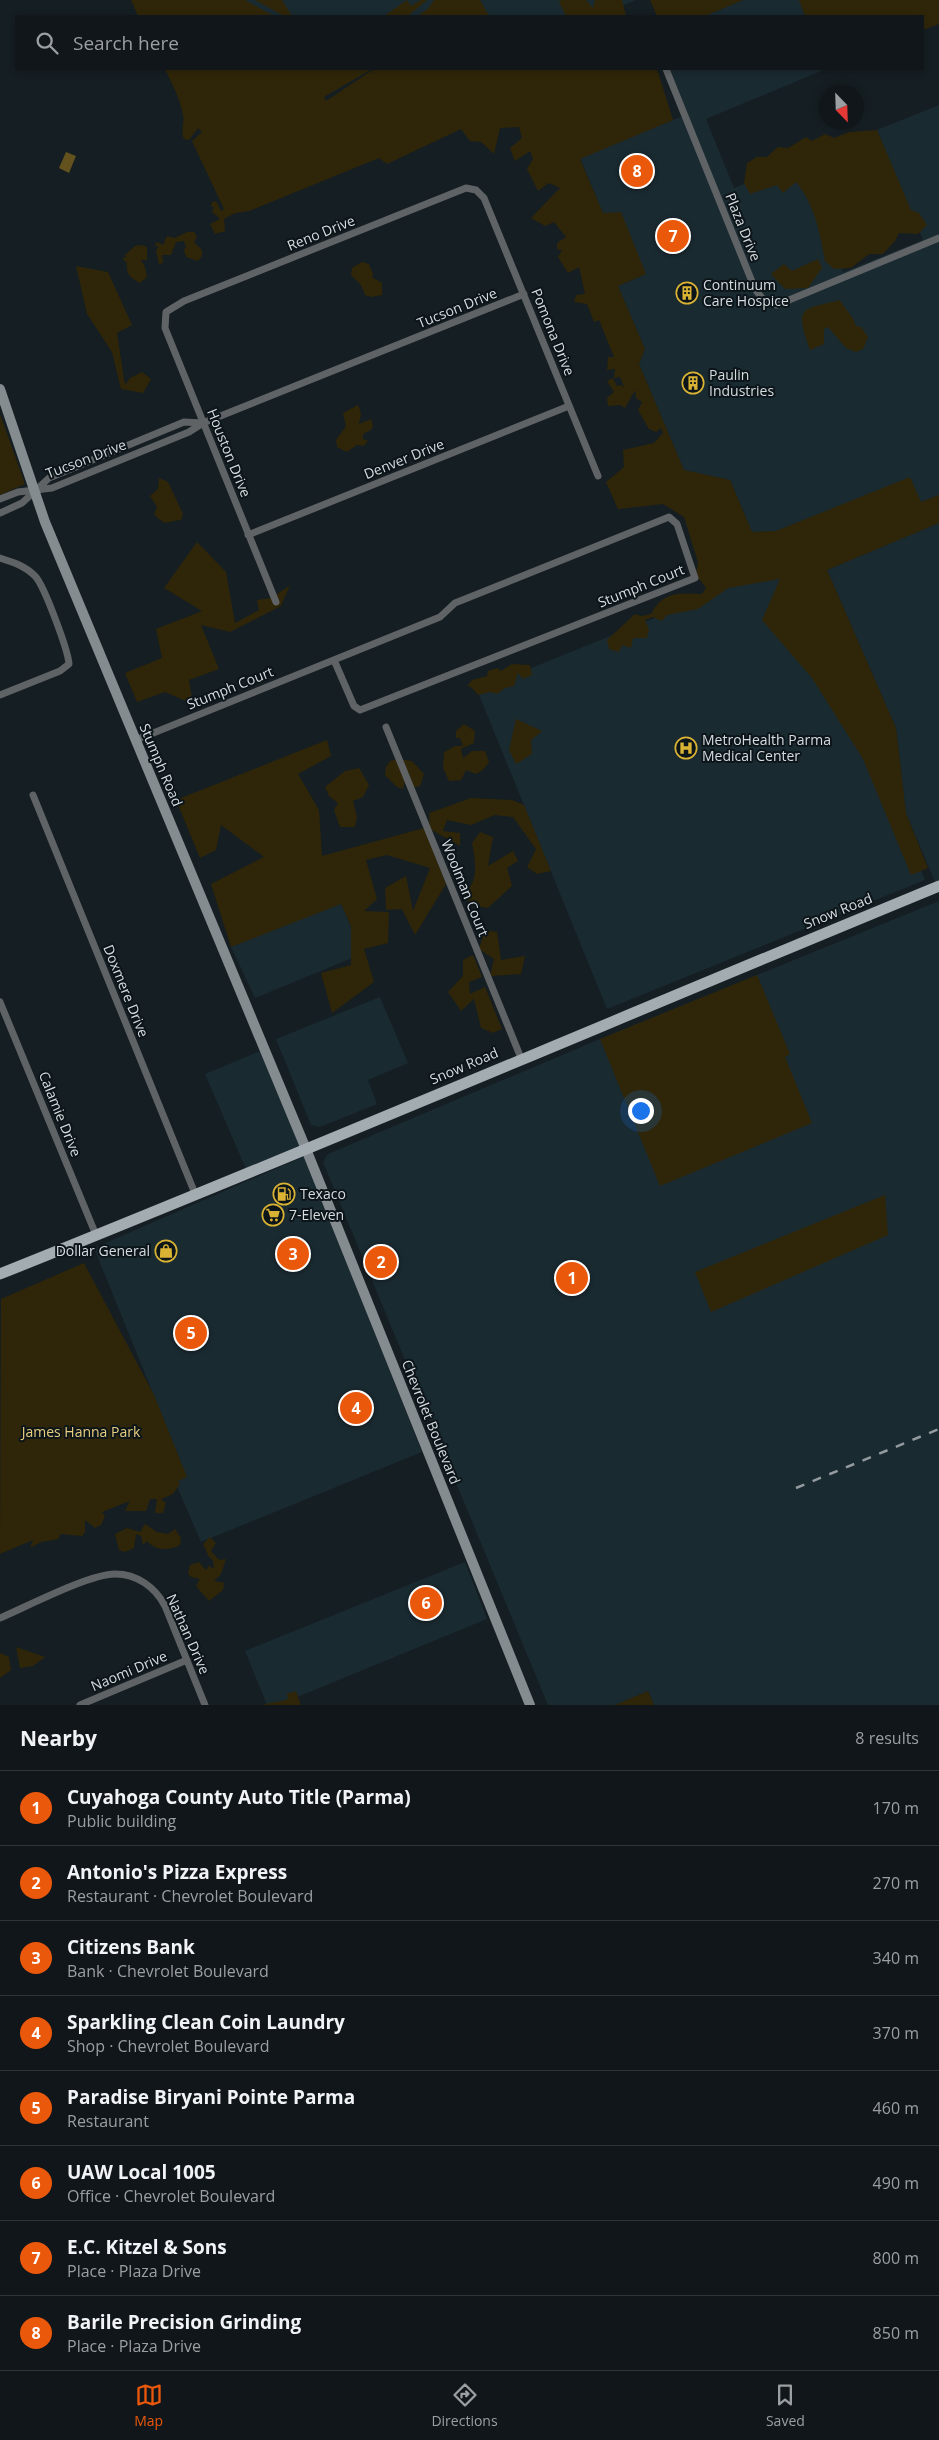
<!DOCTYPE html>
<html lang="en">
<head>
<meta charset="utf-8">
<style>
	:root { --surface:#10161a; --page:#1e2327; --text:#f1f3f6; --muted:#9c9fa2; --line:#303539; --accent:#ea580c }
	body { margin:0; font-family:"Open Sans",sans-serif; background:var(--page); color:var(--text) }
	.compass { position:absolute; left:819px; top:85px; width:45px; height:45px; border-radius:50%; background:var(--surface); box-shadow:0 2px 8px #0003; rotate:157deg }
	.you { position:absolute; left:640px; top:1110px; width:18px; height:18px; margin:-12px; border:4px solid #fff; border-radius:50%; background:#1a73e8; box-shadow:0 0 0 8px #1a73e833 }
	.badge { display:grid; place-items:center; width:32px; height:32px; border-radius:50%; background:var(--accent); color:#fff; font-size:16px; font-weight:700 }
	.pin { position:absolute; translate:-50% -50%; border:2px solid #fff; box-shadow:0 1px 5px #0006 }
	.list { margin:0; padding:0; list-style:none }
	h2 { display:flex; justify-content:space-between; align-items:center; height:65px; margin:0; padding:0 20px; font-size:21px }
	h2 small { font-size:16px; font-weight:400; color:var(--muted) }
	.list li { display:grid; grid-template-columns:32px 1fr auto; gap:15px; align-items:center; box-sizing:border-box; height:75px; padding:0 20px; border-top:1px solid var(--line) }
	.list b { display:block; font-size:19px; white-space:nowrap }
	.list p { margin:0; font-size:16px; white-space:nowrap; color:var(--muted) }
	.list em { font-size:16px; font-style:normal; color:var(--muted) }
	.icon { flex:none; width:28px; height:28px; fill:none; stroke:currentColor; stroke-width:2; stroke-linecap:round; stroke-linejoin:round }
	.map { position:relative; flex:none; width:939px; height:1705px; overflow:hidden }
	.search { position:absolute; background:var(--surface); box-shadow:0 2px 8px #0003; left:15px; right:15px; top:15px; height:55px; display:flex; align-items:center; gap:12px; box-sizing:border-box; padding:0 18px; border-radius:0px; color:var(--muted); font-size:19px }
	.sheet { height:665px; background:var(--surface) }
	nav { display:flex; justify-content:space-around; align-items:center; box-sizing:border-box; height:70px; border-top:1px solid var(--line); background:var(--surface); font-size:14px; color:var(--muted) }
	nav a { display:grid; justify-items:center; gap:2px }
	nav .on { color:var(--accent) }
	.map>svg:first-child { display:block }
	.built { fill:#1a2a31 }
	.green { fill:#2f2609 }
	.water { fill:#63521e }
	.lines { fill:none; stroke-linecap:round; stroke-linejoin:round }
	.street { stroke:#5f6366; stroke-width:7 }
	.secondary { stroke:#858c90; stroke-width:10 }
	.primary { stroke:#a3acb1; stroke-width:11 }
	.rail { stroke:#939b9e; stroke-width:2.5; stroke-dasharray:9 9; stroke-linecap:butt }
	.labels { text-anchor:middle; stroke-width:4; stroke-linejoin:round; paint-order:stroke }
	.street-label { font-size:14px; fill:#d6dcdf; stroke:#0c1519 }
	.poi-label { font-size:14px; fill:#d6dcdf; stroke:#0c1519; text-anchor:start }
	.park-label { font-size:14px; fill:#e9ce7f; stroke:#0c1519 }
</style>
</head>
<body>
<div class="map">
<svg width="939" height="1705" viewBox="0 0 939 1705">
	<rect width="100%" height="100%" fill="#151e22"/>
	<path class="built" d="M143,0H636L598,16H149Z
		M743,0H799L805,16H705Z
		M669,69H826L706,119L734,188L796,163L843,272L923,240L877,130L939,105V495L921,502L909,478L776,531L752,532L730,480L684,470L639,364L645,349L618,286L646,274L603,213L580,158L688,114Z
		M939,523V881L935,882L906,813L896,728L827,570Z
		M795,561L925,880L607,1009L477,690Z
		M939,901V1705H654L648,1691L615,1705H548L323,1162L328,1154L600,1039Z
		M341,903L362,954L255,998L231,947Z
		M380,997L408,1063L368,1080L377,1104L320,1127L311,1125L276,1039Z
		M260,1051L300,1145L246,1169L205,1074Z
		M305,1156L422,1452L201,1542L175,1482L187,1477L94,1248Z
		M465,1562L487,1619L278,1705H267L245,1651Z"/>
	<path class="green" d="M131,0H245L274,16H138Z
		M255,0H282L292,16H284Z
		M407,0L411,6L421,0H427L408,16H384Z
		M434,0H480L489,16H417L428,9Z
		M561,0H586L593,8L595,0H622L626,16H566L559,2Z
		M650,0H743L705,16H657Z
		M799,0H939V24L923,30V16H805Z
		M165,69H372L324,97L326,101L374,69H657L673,120L580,159L603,213L621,212L646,274L618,286L645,349L639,364L684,470L730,480L752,532L776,531L910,477L921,502L939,495V523L827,570L896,728L906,813L928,868L911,875L863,759L812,678L762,620L780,579L728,588L698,609L667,615L662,621L653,617L645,620L649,629L647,638H633L631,648L622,645L619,652L609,649L607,640L635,614L642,616L651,614C663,591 679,593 702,594L706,588L696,575L698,562L684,517L663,504L618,509L606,482L624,467L623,450L654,443L663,433L661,428L656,432L649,429L638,410L642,402L636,398L635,390L625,408L620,405L608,406L607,398L614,392L607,381L613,378L617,386L622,385L625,390L620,377L614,378L615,369L607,370L608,357H614L599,320L594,322L587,304L574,302L576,295L585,294L579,267L568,273L558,257L562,250L557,249V243L566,237L554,222L545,226L531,218L560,188L549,183L538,191L527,169L533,159L530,151L515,161L510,148L522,138L519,127L500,128L494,154L481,142L470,141L461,129L387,164L379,158L249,211L235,213L224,219L225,231L215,234L210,224L220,219L212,212L214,207H211L212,202L216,201L221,211L224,209L192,141L202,132L198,128L189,140L184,139C180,131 185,123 183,115C180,98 172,84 165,69Z
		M877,130L911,210L919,213L927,225L918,234L899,233L895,241L883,254H869L851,268L834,269L825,261C820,233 815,205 796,182L783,193L777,185L750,194L744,183L747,163L757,157H767L778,147L788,148L806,137L812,141L825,134L834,138L849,132Z
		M187,232H194L197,237L194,242L202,250V256L198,261L186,257L184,250L186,247L184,241L176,242L171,255H162L163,263L159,264L156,251L159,246H155L157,242L163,245L167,236L175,238Z
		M142,245L147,247V260H141L145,267L147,277L140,283C130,278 126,274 127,263L122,258L127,257L125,255L135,246Z
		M818,259L822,268L808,288L785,289L771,274L784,264L792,271Z
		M362,262L369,264L373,274L372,277L382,283V295L371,297L365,295L361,285L351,275L352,268Z
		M76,266L108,272L132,325L117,333L125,385L130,378L142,372L151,379L143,393L121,389L112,352L87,314Z
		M840,300C845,310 853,315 856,326L861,327L868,337L863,349L856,352L846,348L828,327L824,329V344L810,350C795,307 799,310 840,300Z
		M358,405L361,413L359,424L371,419L373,426L371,430L363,434V439L368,441L364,446L357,445L347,452L337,447L336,440L346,426L343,413Z
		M0,414L25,484L0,495Z
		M159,478L168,482L183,514L181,520C166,521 167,528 154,514L157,507L150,496L158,489Z
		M197,542L226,572L235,623L259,610L257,600L272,598L290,585L281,606L230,632L201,625L219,669L189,680L193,704L165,692L137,702L125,673L162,658L156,629L202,611L164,588Z
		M512,664L530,665L532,675L523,679L518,673L514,686L505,688L497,694L490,692L478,695L471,687L467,686L472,680L487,676L488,671L497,668L501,671Z
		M516,719L542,731L531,740L532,754L516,764L509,750Z
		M464,724L475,731L474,743L461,749L463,758L472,751H485L489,762L483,770L476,774L466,770L461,780L449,781L443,768L444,752L455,746H463L460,738H456V731Z
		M327,740L331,756L298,774L319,810L322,856L424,828L446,884L415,935L402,909L386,910L385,888L406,876L413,911L430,868L387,855L366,860L377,899L364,911L389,912L388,943L364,949L374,982L332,1013L321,973L351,965V926L341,904L231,947L211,884L264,857L221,825L216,850L200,858L176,800Z
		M398,759L412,761L424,774L420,786L410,788L405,780L403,789L397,787L385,775L386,767L390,761Z
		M359,768L369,785L363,797L353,801L357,817L355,827H340L334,810L338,803L329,796L325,787L345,771Z
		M471,798L512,800L524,805L551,871L537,874L527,867L536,849L513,817L495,815L471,825L447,820L443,831L460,833V846L430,829L429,813Z
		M480,832L493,837L488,866L513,851L518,861L507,868L512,886L488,908L470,905L464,893C480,881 475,860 472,843Z
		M485,930L497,932L501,960L525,956L521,974L490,976L494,959L479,949Z
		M473,955L482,977L469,982L470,994L485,987L502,1029L493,1033L481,1028L474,999L461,1011L448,992L463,976V960Z
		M757,975L790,1054L785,1057L812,1123L660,1186L600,1039Z
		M885,1195L888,1235L711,1312L695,1272Z
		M84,1263L154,1395L187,1477L178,1481L180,1484L173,1494L161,1499L166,1503L163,1513H155L157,1499H150L146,1511H125L130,1501L102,1512L105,1516L101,1525L95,1528L85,1520V1532L82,1536L60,1534L59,1539L41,1542L30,1548L33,1540L0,1554L1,1299Z
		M145,1524L157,1532L168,1534L175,1529L181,1538L180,1545C168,1551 156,1551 147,1541L143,1545L141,1536L136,1534L134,1548L125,1552L119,1550L115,1534L127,1528L140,1532Z
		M210,1537L216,1543L211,1551L219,1560L226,1559L221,1574L214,1581L224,1583L223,1590L209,1601L196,1586L200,1579L191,1577L188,1573L190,1565L199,1562L206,1570L209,1566L214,1569L213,1560L209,1557L203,1544Z
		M16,1647L45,1657L33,1666L20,1668Z
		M0,1653L9,1657L11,1670L0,1678Z
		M296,1691L301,1705H263C272,1701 279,1703 288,1699L287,1694Z
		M648,1691L654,1705H615Z"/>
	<path class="water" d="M66,152L76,156L69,173L59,168Z"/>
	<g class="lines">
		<path class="street" d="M666,69L755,289L765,302L777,305L939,238
			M0,499L18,492L52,488L189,432L203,423L524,294
			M0,513L22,503L49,478L184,422L203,423
			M248,535L569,406
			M0,558C13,562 25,566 35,576C44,585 68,650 69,664L60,671L0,695
			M276,602L165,328L166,312L184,301L466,188L476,190L484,198L598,476
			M386,727L521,1058
			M136,740L440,617L455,603L669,517L677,524L695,578L360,710L354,706L334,660
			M33,795L196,1196
			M0,1002L96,1235
			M0,1618C26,1607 89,1574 115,1574C137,1574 155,1587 165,1606L205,1705
			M80,1705L187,1660"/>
		<path class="secondary" d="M0,389L45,522L306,1149L530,1705"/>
		<path class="primary" d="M0,1274C315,1148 626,1015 939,886"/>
		<path class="rail" d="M796,1488L939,1429"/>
	</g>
	<defs>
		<g id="building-ring" transform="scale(1.125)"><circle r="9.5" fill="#0c1519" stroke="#dab334" stroke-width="1.5"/><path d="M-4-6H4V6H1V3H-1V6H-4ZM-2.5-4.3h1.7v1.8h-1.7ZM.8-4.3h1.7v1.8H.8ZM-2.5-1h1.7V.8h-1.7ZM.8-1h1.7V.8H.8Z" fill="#dab334"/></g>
		<g id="hospital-ring" transform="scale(1.125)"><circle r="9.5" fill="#0c1519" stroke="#dab334" stroke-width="1.5"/><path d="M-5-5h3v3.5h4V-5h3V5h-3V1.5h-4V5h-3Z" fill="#dab334"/></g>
		<g id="fuel-ring" transform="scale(1.125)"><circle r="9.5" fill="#0c1519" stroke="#dab334" stroke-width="1.5"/><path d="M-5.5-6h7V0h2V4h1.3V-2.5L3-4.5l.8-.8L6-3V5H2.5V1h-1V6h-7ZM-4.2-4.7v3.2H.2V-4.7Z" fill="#dab334"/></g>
		<g id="supermarket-ring" transform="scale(1.125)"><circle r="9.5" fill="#0c1519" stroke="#dab334" stroke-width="1.5"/><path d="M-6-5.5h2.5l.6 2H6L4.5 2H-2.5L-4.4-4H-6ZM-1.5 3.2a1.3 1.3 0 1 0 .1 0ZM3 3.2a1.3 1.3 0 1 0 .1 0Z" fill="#dab334"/></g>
		<g id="shop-ring" transform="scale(1.125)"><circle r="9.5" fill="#0c1519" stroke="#dab334" stroke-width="1.5"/><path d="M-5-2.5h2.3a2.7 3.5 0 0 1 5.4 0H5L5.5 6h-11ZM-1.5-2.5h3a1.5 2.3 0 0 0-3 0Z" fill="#dab334"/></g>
	</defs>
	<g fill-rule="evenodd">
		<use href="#building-ring" x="687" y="293"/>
		<use href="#building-ring" x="693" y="383"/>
		<use href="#hospital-ring" x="686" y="748"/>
		<use href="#fuel-ring" x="284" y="1194"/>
		<use href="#supermarket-ring" x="273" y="1215"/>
		<use href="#shop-ring" x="166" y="1251"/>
	</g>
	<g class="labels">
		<g class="street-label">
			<text transform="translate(743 227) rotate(68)" y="5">Plaza Drive</text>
			<text transform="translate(321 233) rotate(-22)" y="5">Reno Drive</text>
			<text transform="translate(457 308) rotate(-22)" y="5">Tucson Drive</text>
			<text transform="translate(553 332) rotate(68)" y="5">Pomona Drive</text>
			<text transform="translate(229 453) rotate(68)" y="5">Houston Drive</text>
			<text transform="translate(86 459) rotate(-21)" y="5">Tucson Drive</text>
			<text transform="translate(404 459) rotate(-22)" y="5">Denver Drive</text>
			<text transform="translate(641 586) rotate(-22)" y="5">Stumph Court</text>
			<text transform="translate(230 688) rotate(-22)" y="5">Stumph Court</text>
			<text transform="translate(161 765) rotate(67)" y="5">Stumph Road</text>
			<text transform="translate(465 888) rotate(68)" y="5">Woolman Court</text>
			<text transform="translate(838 911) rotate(-22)" y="5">Snow Road</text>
			<text transform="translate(126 991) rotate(68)" y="5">Doxmere Drive</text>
			<text transform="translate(464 1066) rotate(-23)" y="5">Snow Road</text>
			<text transform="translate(60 1114) rotate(68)" y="5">Calamie Drive</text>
			<text transform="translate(431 1422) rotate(68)" y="5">Chevrolet Boulevard</text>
			<text transform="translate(188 1634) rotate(66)" y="5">Nathan Drive</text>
			<text transform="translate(129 1671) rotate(-23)" y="5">Naomi Drive</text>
		</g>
		<g class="poi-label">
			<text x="703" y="290">Continuum<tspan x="703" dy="16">Care Hospice</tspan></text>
			<text x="709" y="380">Paulin<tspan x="709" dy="16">Industries</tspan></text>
			<text x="702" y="745">MetroHealth Parma<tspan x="702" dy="16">Medical Center</tspan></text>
			<text x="300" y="1199">Texaco</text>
			<text x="289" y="1220">7-Eleven</text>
			<text x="150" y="1256" text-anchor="end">Dollar General</text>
		</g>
		<g class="park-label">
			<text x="81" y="1437">James Hanna Park</text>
		</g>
	</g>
</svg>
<svg class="compass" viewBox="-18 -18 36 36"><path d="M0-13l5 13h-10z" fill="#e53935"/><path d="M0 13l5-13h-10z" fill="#9c9fa2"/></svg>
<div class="you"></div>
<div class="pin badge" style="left:572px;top:1278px">1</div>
<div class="pin badge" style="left:381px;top:1262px">2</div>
<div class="pin badge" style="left:293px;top:1254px">3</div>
<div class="pin badge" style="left:356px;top:1408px">4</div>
<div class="pin badge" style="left:191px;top:1333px">5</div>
<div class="pin badge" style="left:426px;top:1603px">6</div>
<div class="pin badge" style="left:673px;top:236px">7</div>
<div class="pin badge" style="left:637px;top:171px">8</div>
<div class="search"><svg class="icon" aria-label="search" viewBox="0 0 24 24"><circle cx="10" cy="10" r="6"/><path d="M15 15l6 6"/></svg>Search here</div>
</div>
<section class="sheet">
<h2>Nearby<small>8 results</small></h2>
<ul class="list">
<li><span class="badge">1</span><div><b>Cuyahoga County Auto Title (Parma)</b><p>Public building</p></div><em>170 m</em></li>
<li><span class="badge">2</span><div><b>Antonio's Pizza Express</b><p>Restaurant · Chevrolet Boulevard</p></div><em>270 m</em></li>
<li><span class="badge">3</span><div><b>Citizens Bank</b><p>Bank · Chevrolet Boulevard</p></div><em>340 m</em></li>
<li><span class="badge">4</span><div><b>Sparkling Clean Coin Laundry</b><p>Shop · Chevrolet Boulevard</p></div><em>370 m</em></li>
<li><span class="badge">5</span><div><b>Paradise Biryani Pointe Parma</b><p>Restaurant</p></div><em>460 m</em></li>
<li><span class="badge">6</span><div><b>UAW Local 1005</b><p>Office · Chevrolet Boulevard</p></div><em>490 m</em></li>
<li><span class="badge">7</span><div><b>E.C. Kitzel &amp; Sons</b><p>Place · Plaza Drive</p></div><em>800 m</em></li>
<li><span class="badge">8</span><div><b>Barile Precision Grinding</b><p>Place · Plaza Drive</p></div><em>850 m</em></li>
</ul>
</section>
<nav>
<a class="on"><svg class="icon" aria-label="map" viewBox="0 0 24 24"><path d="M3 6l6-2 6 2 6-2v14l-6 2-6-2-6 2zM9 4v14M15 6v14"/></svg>Map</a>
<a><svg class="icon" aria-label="directions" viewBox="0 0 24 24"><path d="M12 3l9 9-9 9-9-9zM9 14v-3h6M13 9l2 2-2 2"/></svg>Directions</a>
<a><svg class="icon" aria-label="saved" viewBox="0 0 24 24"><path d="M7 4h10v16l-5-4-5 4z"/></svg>Saved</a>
</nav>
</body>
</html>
